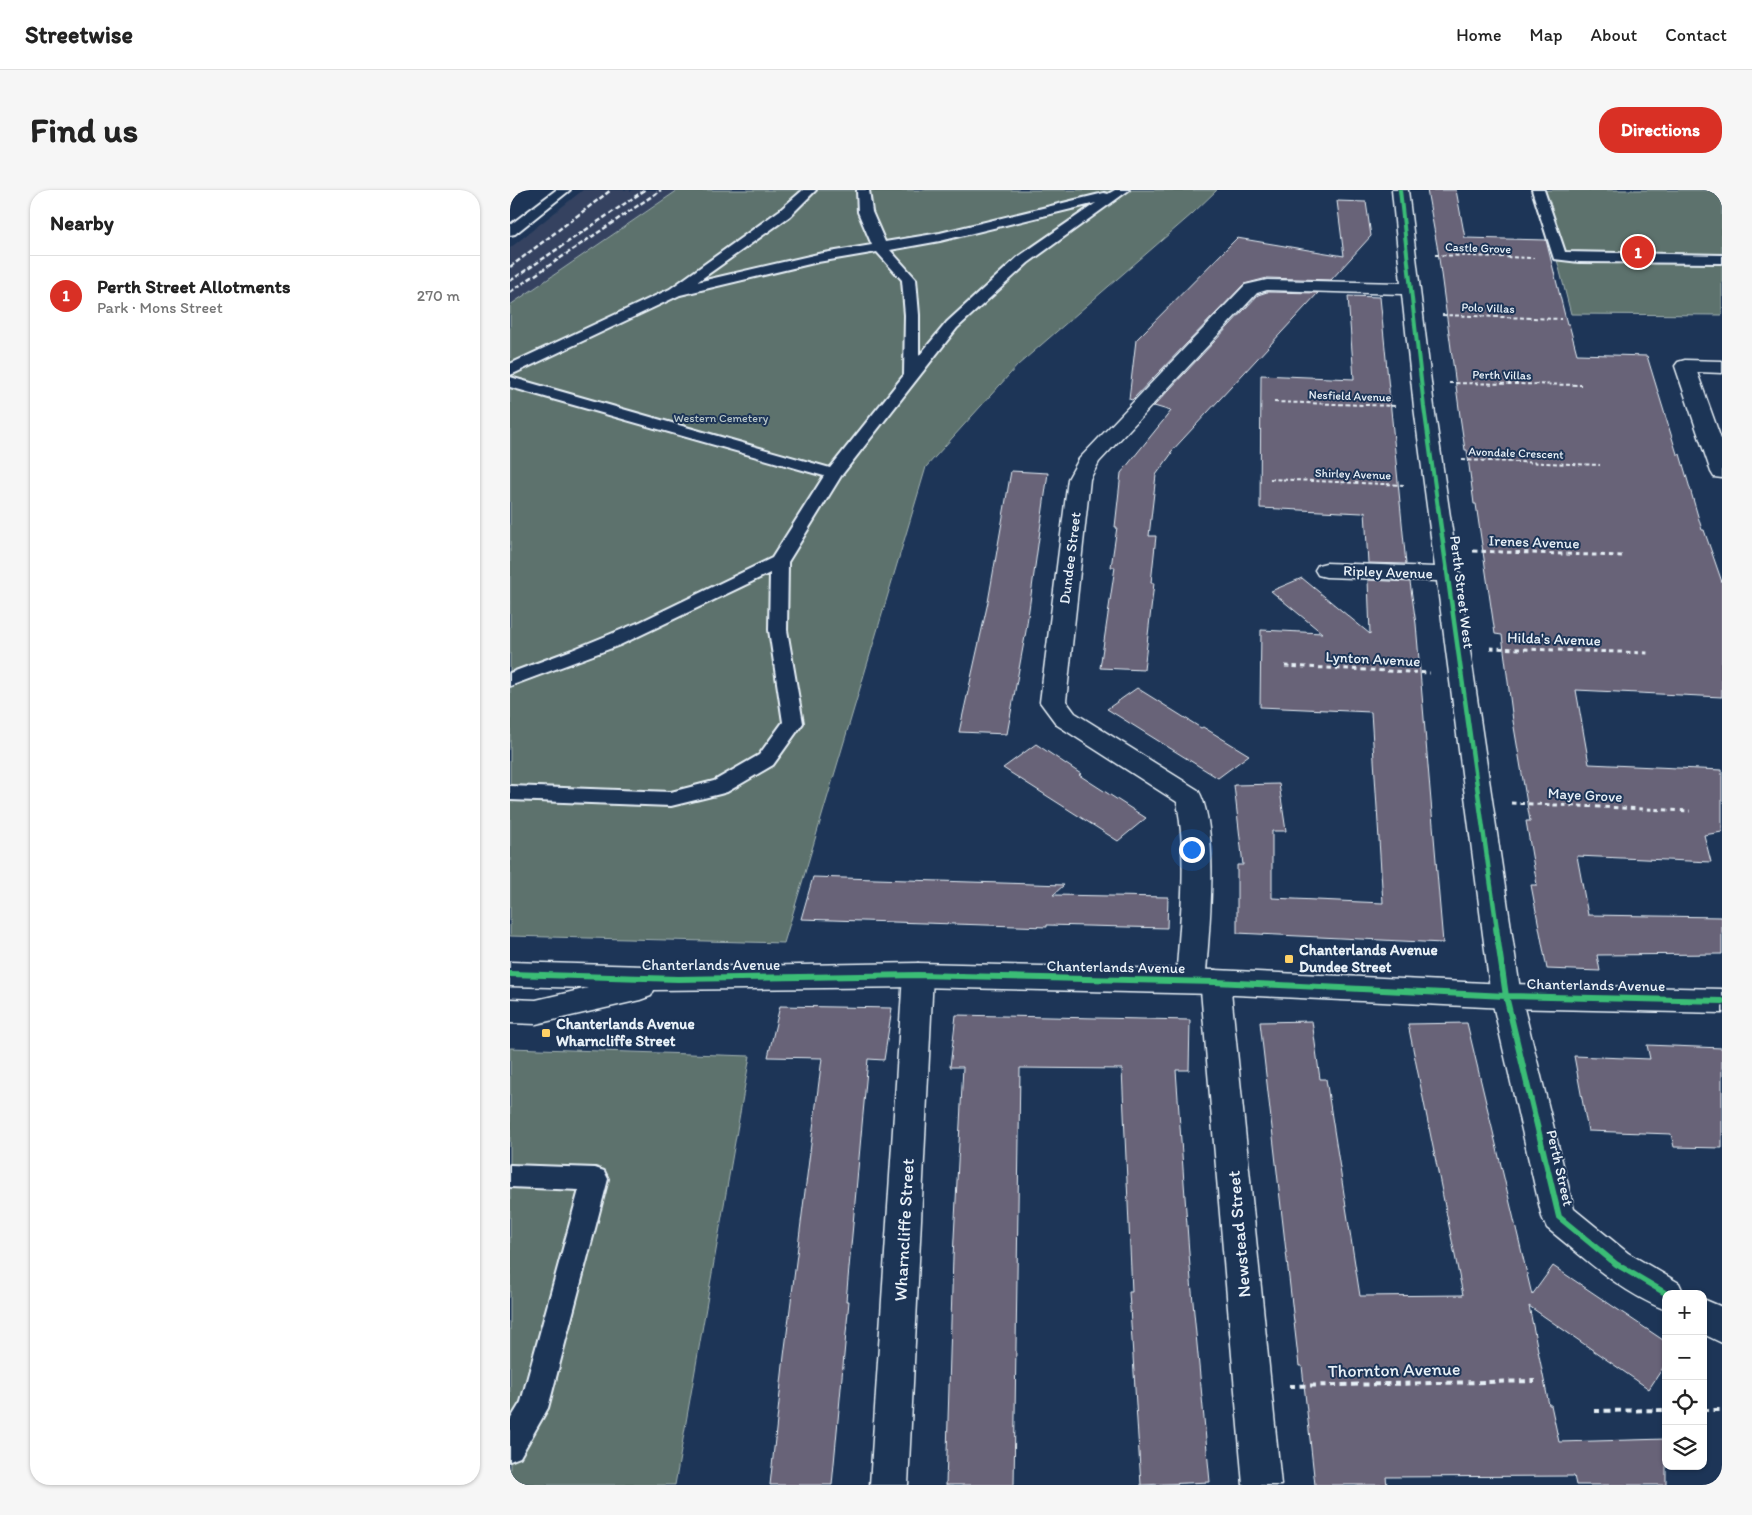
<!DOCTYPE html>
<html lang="en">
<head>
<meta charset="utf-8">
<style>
	:root { --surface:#fff; --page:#f6f6f6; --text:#222; --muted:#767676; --line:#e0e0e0; --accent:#d93025 }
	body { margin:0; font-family:Itim,sans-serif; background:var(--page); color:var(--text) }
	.controls { position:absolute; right:15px; bottom:15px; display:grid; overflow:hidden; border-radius:10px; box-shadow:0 1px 4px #0004 }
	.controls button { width:45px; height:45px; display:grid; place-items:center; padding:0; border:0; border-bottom:1px solid var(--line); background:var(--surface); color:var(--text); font:25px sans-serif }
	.you { position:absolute; left:681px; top:659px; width:18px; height:18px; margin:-12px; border:4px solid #fff; border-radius:50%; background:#1a73e8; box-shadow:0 0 0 8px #1a73e833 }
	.badge { display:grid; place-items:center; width:32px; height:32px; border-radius:50%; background:var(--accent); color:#fff; font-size:16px; font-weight:700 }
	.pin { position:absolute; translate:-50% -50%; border:2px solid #fff; box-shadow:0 1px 5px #0006 }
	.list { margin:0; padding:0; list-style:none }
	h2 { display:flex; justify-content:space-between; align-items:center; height:65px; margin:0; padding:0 20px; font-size:21px }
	h2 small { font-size:16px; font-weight:400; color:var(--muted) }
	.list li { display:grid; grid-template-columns:32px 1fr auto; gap:15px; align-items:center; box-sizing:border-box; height:80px; padding:0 20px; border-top:1px solid var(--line) }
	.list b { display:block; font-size:19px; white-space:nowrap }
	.list p { margin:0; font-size:16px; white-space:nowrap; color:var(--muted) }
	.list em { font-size:16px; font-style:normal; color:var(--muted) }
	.icon { flex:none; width:28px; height:28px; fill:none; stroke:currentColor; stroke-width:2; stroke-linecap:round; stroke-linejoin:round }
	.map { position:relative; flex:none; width:1212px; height:1295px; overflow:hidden; border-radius:20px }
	header { display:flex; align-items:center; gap:30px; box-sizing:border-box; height:70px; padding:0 25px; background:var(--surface); border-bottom:1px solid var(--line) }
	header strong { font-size:24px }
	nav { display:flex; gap:28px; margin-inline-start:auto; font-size:18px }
	.intro { display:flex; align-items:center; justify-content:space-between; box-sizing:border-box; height:120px; padding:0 30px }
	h1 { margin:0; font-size:35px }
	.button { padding:12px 22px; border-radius:20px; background:var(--accent); color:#fff; font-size:18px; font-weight:700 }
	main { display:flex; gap:30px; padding:0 30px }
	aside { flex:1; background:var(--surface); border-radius:20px; box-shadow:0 1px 4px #0004 }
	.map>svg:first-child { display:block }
	.built { fill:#344361 }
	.green { fill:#5d726d; stroke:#a2b2b2 }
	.building { fill:#686378; stroke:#e8f1f8 }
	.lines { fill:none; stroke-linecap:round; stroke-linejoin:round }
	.service-casing { stroke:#e8f1f8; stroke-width:4 }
	.minor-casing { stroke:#e8f1f8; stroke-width:3 }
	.tertiary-casing { stroke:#e8f1f8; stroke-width:3 }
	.path-far2 { stroke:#e8f1f8; stroke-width:2; stroke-dasharray:4 2.5; stroke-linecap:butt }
	.path-far1 { stroke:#e8f1f8; stroke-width:3; stroke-dasharray:4.5 4; stroke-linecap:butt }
	.path { stroke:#e8f1f8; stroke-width:4; stroke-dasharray:6 4.5; stroke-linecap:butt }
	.service { fill:#1d3557; fill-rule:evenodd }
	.minor { fill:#1d3557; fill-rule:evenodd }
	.tertiary { fill:#1d3557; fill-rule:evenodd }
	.rail { stroke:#e8f1f8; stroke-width:2.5; stroke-dasharray:5 2.5; stroke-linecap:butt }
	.cycleway-far2-casing { stroke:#1d3557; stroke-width:5.5 }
	.cycleway-far1-casing { stroke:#1d3557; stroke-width:8 }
	.cycleway-casing { stroke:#1d3557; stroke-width:9 }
	.cycleway-far2 { stroke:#3abd76; stroke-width:4 }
	.cycleway-far1 { stroke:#3abd76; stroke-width:4.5 }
	.cycleway { stroke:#3abd76; stroke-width:6 }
	.poi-dot { fill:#ffd166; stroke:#1d3557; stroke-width:2 }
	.labels { text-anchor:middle; stroke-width:4; stroke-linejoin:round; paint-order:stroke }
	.far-street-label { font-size:12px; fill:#e8f1f8; stroke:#1d3557 }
	.far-park-label { font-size:12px; fill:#b7c5c7; stroke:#1d3557 }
	.street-label { font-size:15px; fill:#e8f1f8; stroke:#1d3557 }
	.poi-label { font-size:15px; font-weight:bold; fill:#e8f1f8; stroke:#1d3557; text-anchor:start }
	.near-street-label { font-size:18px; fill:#e8f1f8; stroke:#1d3557 }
</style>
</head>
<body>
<header>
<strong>Streetwise</strong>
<nav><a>Home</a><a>Map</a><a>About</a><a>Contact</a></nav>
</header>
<div class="intro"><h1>Find us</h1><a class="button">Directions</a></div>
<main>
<aside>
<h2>Nearby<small></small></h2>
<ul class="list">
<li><span class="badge">1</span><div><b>Perth Street Allotments</b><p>Park · Mons Street</p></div><em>270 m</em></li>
</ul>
</aside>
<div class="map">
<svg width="1212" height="1295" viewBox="0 0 1212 1295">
	<rect width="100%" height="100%" fill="#1d3557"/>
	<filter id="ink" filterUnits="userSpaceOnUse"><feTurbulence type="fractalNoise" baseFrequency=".02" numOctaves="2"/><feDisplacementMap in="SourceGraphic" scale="10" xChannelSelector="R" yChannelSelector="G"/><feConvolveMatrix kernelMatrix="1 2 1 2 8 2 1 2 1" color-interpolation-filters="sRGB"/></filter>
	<g filter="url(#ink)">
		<path class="built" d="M73,0H120V2L123,0H168L0,115V58Z"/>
		<path class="green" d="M168,0H707L682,24L508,175L416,277L274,753L0,746V115Z
			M1029,0H1212V125L1061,124Z
			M0,858L240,866L165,1295H0Z"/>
		<path class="building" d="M917,0H946L955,48L1036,50L1057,134H1059L1067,164L1137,166L1167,264H1170L1192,340H1194L1212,392V507L1066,500L1079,574L1212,580V642L1194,645L1201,672L1067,666L1078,725L1212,727V764L1087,765L1090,781L1037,779L1021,695H1027L1016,631H1020L1003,531L992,445L985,444L966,314H964L957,260H955L950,226L928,61Z
			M827,11L856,12L861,46L821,90L757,88L734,94L622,210L619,209L626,150L727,48L834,66Z
			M757,102L808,103L660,263H662L646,285L639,346H646L641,393H644L634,480L590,478L605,377H601L607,337H605L611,283L661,221L644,216L748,105Z
			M838,106L870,107L896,374L858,373L855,321L852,323L750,318L751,185L844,189Z
			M501,281L538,283L516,441L497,544L449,542L478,412Z
			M792,388L860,444L858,390L900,392L906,434L933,753L727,743V675H733L724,595L769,594L776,641H762V708L873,713L861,522L750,517L751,440L812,443L761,401Z
			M627,498L691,538L693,537L739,565L708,588L597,519Z
			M526,554L571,584L569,585L636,628L608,651L493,578Z
			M303,687L554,695L543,705L658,707L657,738L537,735V737L291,729Z
			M270,816L382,818L374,870L358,869L336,1111H339L322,1295H260L274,1166L312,868L258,867Z
			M446,825L680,830L679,880H666L681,1091L700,1292L631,1295L619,1102H622L612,879L510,878L504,1295H436L443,1067L453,877H440Z
			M802,831L810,889H816L850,1106L953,1105L898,834L957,833L1022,1105L1043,1076L1156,1152V1173L1139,1199L1019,1116L1039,1215H1041L1049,1252L1156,1249V1295H1066L1064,1286L876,1287L877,1295H805L792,1176H789L750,832Z
			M1137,855L1212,858V958L1164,957L1161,944L1078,941L1064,866L1140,869Z"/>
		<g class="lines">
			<g class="service-casing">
				<path id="service" d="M46,0H60L5,44L0,45V35Z
					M293,0H306L280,26L187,92L308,64L362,55L348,22L347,0H359L362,22L375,52L430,43L594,3L598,4L605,0H619L518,73L447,138L331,286L278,372L277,440L293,533L263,575L217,602L210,604L161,616L0,610V596L161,602L204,591L249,565L273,532L259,440L260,383L110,455L0,496V483L62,460L130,432L262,368L314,286L0,197V187L320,278L394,185L395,125L392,90L367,62L308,72L170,105L5,183L0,185V174L160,99L270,20ZM586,13L508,67L437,132L409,166V125L406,89L380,60L430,51Z
					M1022,0H1034L1055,62L1212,65V73L1069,72L1044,69Z
					M0,975L85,978L94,981L98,989L38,1218L10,1267L0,1271V1230L11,1212L69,1000L0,997Z"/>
			</g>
			<g class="minor-casing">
				<path id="minor" d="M882,0H898L924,217L948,381L951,384L949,386L1011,806L1064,1019L1118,1063L1169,1093L1174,1104H1156V1120C1110,1102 1074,1068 1037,1038L1032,1027L981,806L927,391L816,387L808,385L805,380L808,375L816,373L925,377L904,217L892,104L757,100L747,103L589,272L580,289L556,511L565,523L688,600C710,636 699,740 696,783L705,780L716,784L720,792L771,1295H733L691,800L681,803L670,799L666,791C670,732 678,670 667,612L547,535L530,512L558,289L569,269L735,95L757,90L891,93Z
					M1175,170L1212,171V183L1187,182L1212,252V288L1204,287L1201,282L1165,176L1168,172Z
					M408,773L419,777L423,785L398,1295H360L393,785L397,777Z
					M1193,1109L1212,1117V1153L1193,1144Z"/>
			</g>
			<g class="tertiary-casing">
				<path id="tertiary" d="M0,772L168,777L408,773L705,780L996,794L1212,799V823L996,818L705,804L408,797L144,800L141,806L130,810L26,834L0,833V809L26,810L78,798L0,796Z"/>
			</g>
			<path class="path-far2" d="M925,65L1024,68
				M932,125L1051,129
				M939,193L1072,195
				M764,212L886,216
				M952,270L1090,275
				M760,289L895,295"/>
			<path class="path-far1" d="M963,361L1113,366
				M980,458L1140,463
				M775,476L920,483
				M1001,613L1180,621"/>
			<path class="path" d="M779,1196L1025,1191
				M1193,1220H1212
				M1084,1221L1156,1220"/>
			<use href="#service" class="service"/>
			<use href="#minor" class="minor"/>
			<use href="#tertiary" class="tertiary"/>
			<path class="rail" d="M0,77L101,0
				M0,91L135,0
				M0,102L151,0"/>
			<g class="cycleway-far2-casing">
				<path id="cycleway-far2" d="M890,0L914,217L928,318"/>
			</g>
			<g class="cycleway-far1-casing">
				<path id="cycleway-far1" d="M928,317L987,739"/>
			</g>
			<g class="cycleway-casing">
				<path id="cycleway" d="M986,738L996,806L1049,1027L1106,1074L1157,1104
					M0,784L168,789L408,785L705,792L996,806L1212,811"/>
			</g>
			<use href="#cycleway-far2" class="cycleway-far2"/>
			<use href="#cycleway-far1" class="cycleway-far1"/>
			<use href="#cycleway" class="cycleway"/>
		</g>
	</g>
	<g class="poi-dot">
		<rect x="774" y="764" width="10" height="10" rx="2.5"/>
		<rect x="31" y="838" width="10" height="10" rx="2.5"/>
	</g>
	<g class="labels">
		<g class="far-street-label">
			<text transform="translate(968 58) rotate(2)" y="4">Castle Grove</text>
			<text transform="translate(978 118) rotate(2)" y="4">Polo Villas</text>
			<text transform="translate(992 185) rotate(1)" y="4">Perth Villas</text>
			<text transform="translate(840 206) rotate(2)" y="4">Nesfield Avenue</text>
			<text transform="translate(1006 263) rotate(2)" y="4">Avondale Crescent</text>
			<text transform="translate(843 284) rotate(2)" y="4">Shirley Avenue</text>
		</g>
		<g class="far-park-label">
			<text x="211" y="232">Western Cemetery</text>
		</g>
		<g class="street-label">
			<text transform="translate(1024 352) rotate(2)" y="5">Irenes Avenue</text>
			<text transform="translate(560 368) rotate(-83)" y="5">Dundee Street</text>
			<text transform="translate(878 382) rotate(2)" y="5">Ripley Avenue</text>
			<text transform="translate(952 402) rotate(83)" y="5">Perth Street West</text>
			<text transform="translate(1044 449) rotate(2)" y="5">Hilda's Avenue</text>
			<text transform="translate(863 469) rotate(3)" y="5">Lynton Avenue</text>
			<text transform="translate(1075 605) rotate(3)" y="5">Maye Grove</text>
			<text x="201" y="780">Chanterlands Avenue</text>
			<text transform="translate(606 777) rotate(1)" y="5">Chanterlands Avenue</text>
			<text transform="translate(1086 795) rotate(1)" y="5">Chanterlands Avenue</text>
			<text transform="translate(1050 978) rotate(77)" y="5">Perth Street</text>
		</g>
		<g class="poi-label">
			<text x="789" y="765">Chanterlands Avenue<tspan x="789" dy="17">Dundee Street</tspan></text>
			<text x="46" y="839">Chanterlands Avenue<tspan x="46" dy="17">Wharncliffe Street</tspan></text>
		</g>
		<g class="near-street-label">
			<text transform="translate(394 1040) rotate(-87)" y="6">Wharncliffe Street</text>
			<text transform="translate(729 1044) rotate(-95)" y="6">Newstead Street</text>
			<text transform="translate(884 1180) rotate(-1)" y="6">Thornton Avenue</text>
		</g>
	</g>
</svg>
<div class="controls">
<button>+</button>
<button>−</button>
<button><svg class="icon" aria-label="locate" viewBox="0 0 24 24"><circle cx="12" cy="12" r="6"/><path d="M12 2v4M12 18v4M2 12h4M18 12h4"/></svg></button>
<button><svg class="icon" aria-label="layers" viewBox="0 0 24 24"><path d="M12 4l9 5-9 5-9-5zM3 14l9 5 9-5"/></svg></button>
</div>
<div class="you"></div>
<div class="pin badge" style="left:1128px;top:62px">1</div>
</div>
</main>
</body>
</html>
